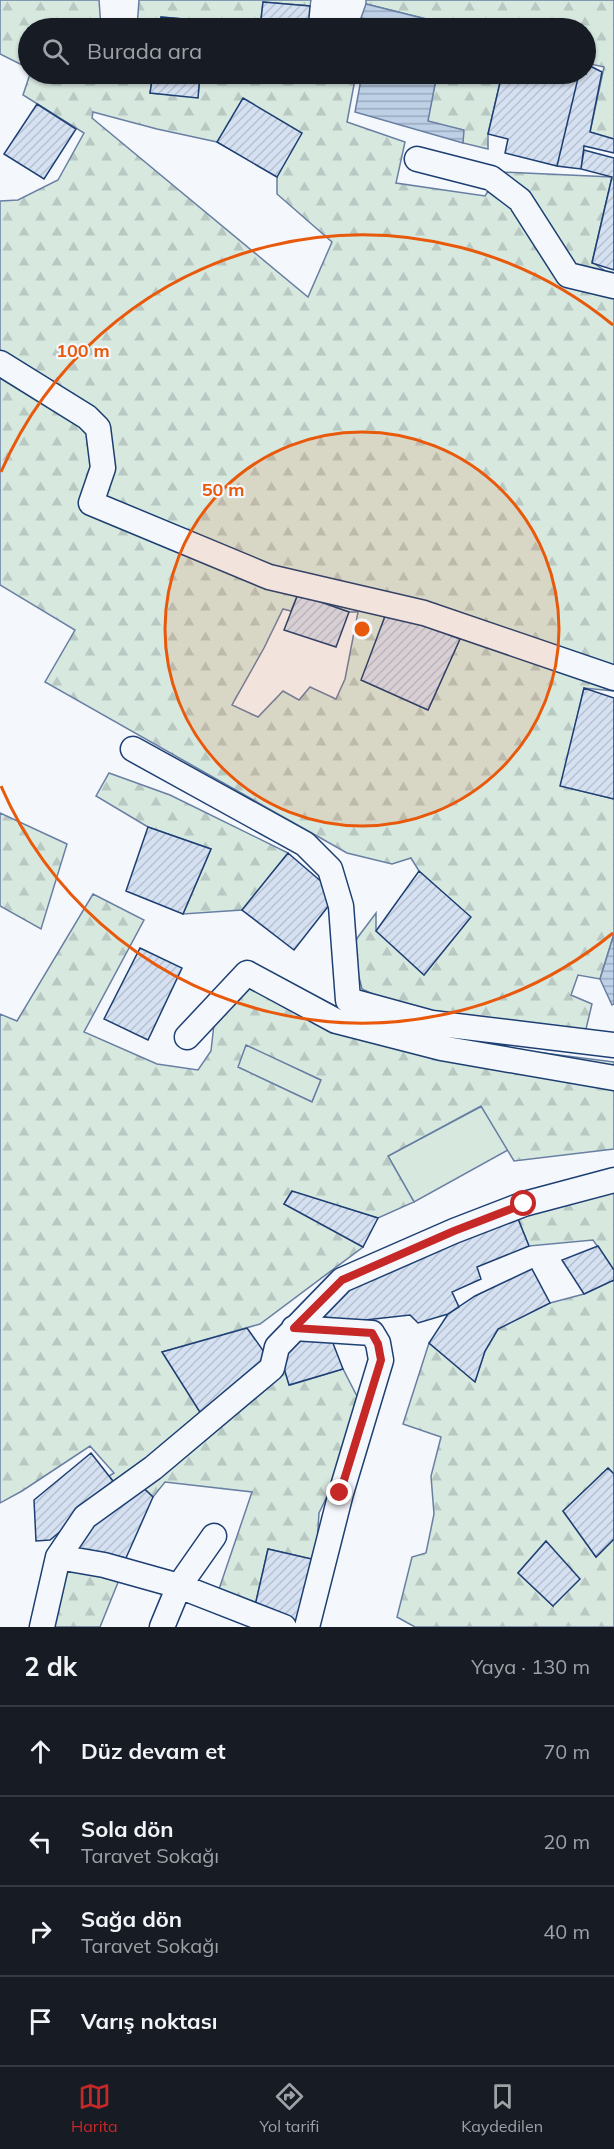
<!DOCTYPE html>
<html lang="tr">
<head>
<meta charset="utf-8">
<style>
	:root { --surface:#171b24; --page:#242831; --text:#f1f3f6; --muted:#9ea1a6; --line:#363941; --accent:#c62828 }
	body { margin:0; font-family:Mulish,sans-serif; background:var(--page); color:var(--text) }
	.stop { position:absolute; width:18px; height:18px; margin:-14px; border:4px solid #c62828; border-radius:50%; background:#fff }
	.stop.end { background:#c62828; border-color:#fff; box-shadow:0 2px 6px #0008 }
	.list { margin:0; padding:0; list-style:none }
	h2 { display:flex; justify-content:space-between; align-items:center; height:78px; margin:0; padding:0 24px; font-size:26px }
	h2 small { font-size:20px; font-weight:400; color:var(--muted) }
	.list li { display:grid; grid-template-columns:39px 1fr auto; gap:18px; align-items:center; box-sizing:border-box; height:90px; padding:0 24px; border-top:2px solid var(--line) }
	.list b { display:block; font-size:22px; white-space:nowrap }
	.list p { margin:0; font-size:20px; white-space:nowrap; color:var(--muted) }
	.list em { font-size:20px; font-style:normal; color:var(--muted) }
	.icon { flex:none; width:33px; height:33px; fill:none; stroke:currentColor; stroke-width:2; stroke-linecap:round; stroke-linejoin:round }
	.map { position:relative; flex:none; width:614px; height:1627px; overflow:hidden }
	.search { position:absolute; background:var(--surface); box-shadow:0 2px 4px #0004; left:18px; right:18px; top:18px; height:66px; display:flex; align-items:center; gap:15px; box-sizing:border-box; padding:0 21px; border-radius:33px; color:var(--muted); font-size:22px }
	.sheet { height:438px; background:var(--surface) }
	nav { display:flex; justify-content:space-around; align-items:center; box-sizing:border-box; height:84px; border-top:2px solid var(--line); background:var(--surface); font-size:16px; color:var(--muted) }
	nav a { display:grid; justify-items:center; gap:3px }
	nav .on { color:var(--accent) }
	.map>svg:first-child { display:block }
	.green { fill:#d7e8df; stroke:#687fa3; stroke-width:1.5 }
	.forest { fill:url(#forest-firs); stroke:#687fa3; stroke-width:1.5; fill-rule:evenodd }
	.water { fill:url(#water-rules); stroke:#687fa3; stroke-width:1.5 }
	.building { fill:url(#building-hatch); stroke:#1d3f73; stroke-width:1.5 }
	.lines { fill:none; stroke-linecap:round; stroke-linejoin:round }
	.minor-casing { stroke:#1d3f73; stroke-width:27 }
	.minor { stroke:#f4f7fb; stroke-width:24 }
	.route { stroke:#c62828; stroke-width:8 }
	.ring { fill:none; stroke:#e8590c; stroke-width:3 }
	.centre { fill:#e8590c; stroke:#f4f7fb; stroke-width:3 }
	.ring-label { font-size:18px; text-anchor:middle; font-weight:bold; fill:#e8590c; stroke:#f4f7fb; stroke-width:4.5; stroke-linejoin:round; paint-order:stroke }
</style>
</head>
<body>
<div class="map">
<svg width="614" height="1627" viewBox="0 0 614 1627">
	<defs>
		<pattern id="forest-firs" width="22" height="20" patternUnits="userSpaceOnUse" patternTransform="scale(1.5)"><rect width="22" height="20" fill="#d7e8df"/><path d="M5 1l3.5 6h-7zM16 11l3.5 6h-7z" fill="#b8c8c3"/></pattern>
		<pattern id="water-rules" width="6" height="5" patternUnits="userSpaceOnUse" patternTransform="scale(1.5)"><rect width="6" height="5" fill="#bed0e5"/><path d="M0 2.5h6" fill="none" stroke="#9aaabe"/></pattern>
		<pattern id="building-hatch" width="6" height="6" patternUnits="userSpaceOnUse" patternTransform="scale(1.5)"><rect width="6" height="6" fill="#d5e0f0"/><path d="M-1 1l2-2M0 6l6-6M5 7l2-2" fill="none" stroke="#b6c1d1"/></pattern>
	</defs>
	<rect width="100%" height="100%" fill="#f4f7fb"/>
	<path class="green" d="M246,1044L321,1080L312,1102L237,1067Z
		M482,1106L508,1150L414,1202L388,1156Z"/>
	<path class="forest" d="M0,0H99L101,28H28V68L0,54Z
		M139,0H311L310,6L263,2L260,28H206V21L161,17L159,28H137Z
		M366,0H614V139L590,132L604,67L586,63V28H463L366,4Z
		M30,74H153L150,93L198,97L200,74H356L347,122L405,142L396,183L485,196L501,172L612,177L592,262L614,277V691L584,688L561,786L614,799V934L600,979L578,975L571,995L592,1004L585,1033L505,1020L398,1006L362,989L352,949L358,937L376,913V931L424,975L470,917L419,871L411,858L392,864L347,853L45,682L75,630L0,585V201L18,200L58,180L84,133L23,95ZM93,112L157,129L217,142L277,177V194L332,242L308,297L92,118ZM298,594L349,612H358L345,679L336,699L310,687L299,700L283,691L258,717L232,705L264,648L283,609L291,611ZM387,611L460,639L428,710L362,680Z
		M437,74H502L488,134V149L463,143V130L427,122Z
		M109,773L170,795L288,853L242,910L183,914L211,849L148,827L96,796Z
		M0,813L67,844L41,929L0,906Z
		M93,894L144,920L84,1032L157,1064L198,1070L211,1051L214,1024L257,968L362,1019L489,1046L614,1062V1149L514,1161L481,1106L388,1156L414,1202L378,1218L292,1192L284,1204L363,1247L260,1324L162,1352L203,1417L282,1362L290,1385L343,1369L361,1404L337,1476L319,1513L316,1560L268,1549L254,1610L217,1595L252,1492L165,1482L153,1497L135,1480L116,1485L109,1476L114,1473L90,1446L22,1491L0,1503V1014L17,1021ZM246,1045L321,1080L312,1102L238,1067Z
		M614,1179V1270L593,1240L529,1246L514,1209Z
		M614,1280V1474L608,1468L563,1511L596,1557L614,1539V1627H415L397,1617L412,1557L426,1553L434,1514L431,1476L441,1437L403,1424L429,1343L475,1381L485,1351L498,1329L550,1303L584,1294ZM546,1542L553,1606L518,1573Z
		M69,1558L121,1575L100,1627H45Z"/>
	<path class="water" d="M366,4L458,27V28H371L372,20L361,18Z
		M362,74H437L428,121L464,130L463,143L355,112Z
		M614,934V1004L612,1005L600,979Z"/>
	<path class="building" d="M263,2L310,6L308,28H260Z
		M161,17L206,21V28H159Z
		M586,64L602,72L590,132L614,139V153L584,146L581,169L557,166L579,74H586Z
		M153,74H200L198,98L150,93Z
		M502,74H579L557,166L505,153L508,139L488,134Z
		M243,98L302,133L277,177L217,142Z
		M37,104L76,129L44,179L4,154Z
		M584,150L614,158V270L592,263L612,177L581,169Z
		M298,594L349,612L336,647L284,630Z
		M387,611L460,639L428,710L361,680Z
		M584,688L614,698V799L560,786Z
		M148,827L211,849L183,914L126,891Z
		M288,853L337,895L294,950L242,910Z
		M419,871L471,917L424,975L376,931Z
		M140,948L182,968L148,1040L104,1019Z
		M292,1191L378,1218L363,1247L284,1204Z
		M514,1209L529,1246L477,1267L481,1279L452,1292L459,1307L448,1314L418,1323L410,1315L356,1321L308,1315L344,1283Z
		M598,1246L614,1270V1280L584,1294L562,1260Z
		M532,1269L550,1303L498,1329L485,1351L475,1382L429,1343L448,1314L475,1296Z
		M247,1328L272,1363L203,1417L162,1352Z
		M329,1333L343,1369L289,1385L278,1348Z
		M91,1453L116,1485L50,1540L36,1541L34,1500Z
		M608,1468L614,1474V1539L596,1557L563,1511Z
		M135,1480L153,1497L126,1558L61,1545Z
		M546,1541L580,1579L553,1606L518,1573Z
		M268,1549L316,1560L299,1623L254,1610Z"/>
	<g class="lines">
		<g class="minor-casing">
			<path id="minor" d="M417,159L491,178L520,200L568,275L614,286
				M0,363L87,417L98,428L103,468L91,503L269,577L424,613L614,678
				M133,749L305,844L330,869L341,906L348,1000L432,1023L614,1045
				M187,1037L247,973L336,1021L441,1048L614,1078
				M294,1328L372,1333L378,1343L381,1360L341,1493L307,1627
				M58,1557L104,1565L179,1586L284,1627
				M42,1627L58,1557L85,1517L153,1468L272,1368L277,1347L342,1280L454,1231L524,1204L614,1180
				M162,1627L179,1586L214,1536"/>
		</g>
		<use href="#minor" class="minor"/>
	</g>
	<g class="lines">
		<path class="route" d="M340,1493L381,1360L378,1344L372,1333L294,1328L342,1280L454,1231L524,1204"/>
	</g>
	<circle cx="362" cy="629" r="197" fill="#e8590c" fill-opacity=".12"/>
	<g class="ring">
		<circle cx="362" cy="629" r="197"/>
		<path d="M613 933A394 394 0 0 1 1 786M1 472A394 394 0 0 1 613 325"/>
	</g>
	<circle cx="362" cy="629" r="9" class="centre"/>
	<g class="ring-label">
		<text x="83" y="357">100 m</text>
		<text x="223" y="496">50 m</text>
	</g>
</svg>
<div class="stop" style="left:524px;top:1204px"></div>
<div class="stop end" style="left:340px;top:1493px"></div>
<div class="search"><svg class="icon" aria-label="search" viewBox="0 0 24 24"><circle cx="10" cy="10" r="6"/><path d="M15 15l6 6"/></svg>Burada ara</div>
</div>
<section class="sheet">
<h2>2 dk<small>Yaya · 130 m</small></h2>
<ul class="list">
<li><svg class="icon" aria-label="ahead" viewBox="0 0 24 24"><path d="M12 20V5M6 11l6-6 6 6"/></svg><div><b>Düz devam et</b></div><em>70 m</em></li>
<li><svg class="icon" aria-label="left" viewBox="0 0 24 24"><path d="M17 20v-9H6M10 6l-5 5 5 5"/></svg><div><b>Sola dön</b><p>Taravet Sokağı</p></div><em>20 m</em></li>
<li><svg class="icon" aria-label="right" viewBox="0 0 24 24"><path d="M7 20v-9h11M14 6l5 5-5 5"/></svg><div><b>Sağa dön</b><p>Taravet Sokağı</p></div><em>40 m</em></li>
<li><svg class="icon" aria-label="arrive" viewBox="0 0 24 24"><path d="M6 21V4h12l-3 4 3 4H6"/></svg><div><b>Varış noktası</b></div></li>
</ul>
</section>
<nav>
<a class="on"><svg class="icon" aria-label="map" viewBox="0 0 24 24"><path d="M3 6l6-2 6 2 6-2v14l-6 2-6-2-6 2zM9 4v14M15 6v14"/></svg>Harita</a>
<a><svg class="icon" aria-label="directions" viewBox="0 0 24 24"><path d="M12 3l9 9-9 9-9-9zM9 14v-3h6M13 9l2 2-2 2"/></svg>Yol tarifi</a>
<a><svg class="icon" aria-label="saved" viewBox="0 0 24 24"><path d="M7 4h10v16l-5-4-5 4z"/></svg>Kaydedilen</a>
</nav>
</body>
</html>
